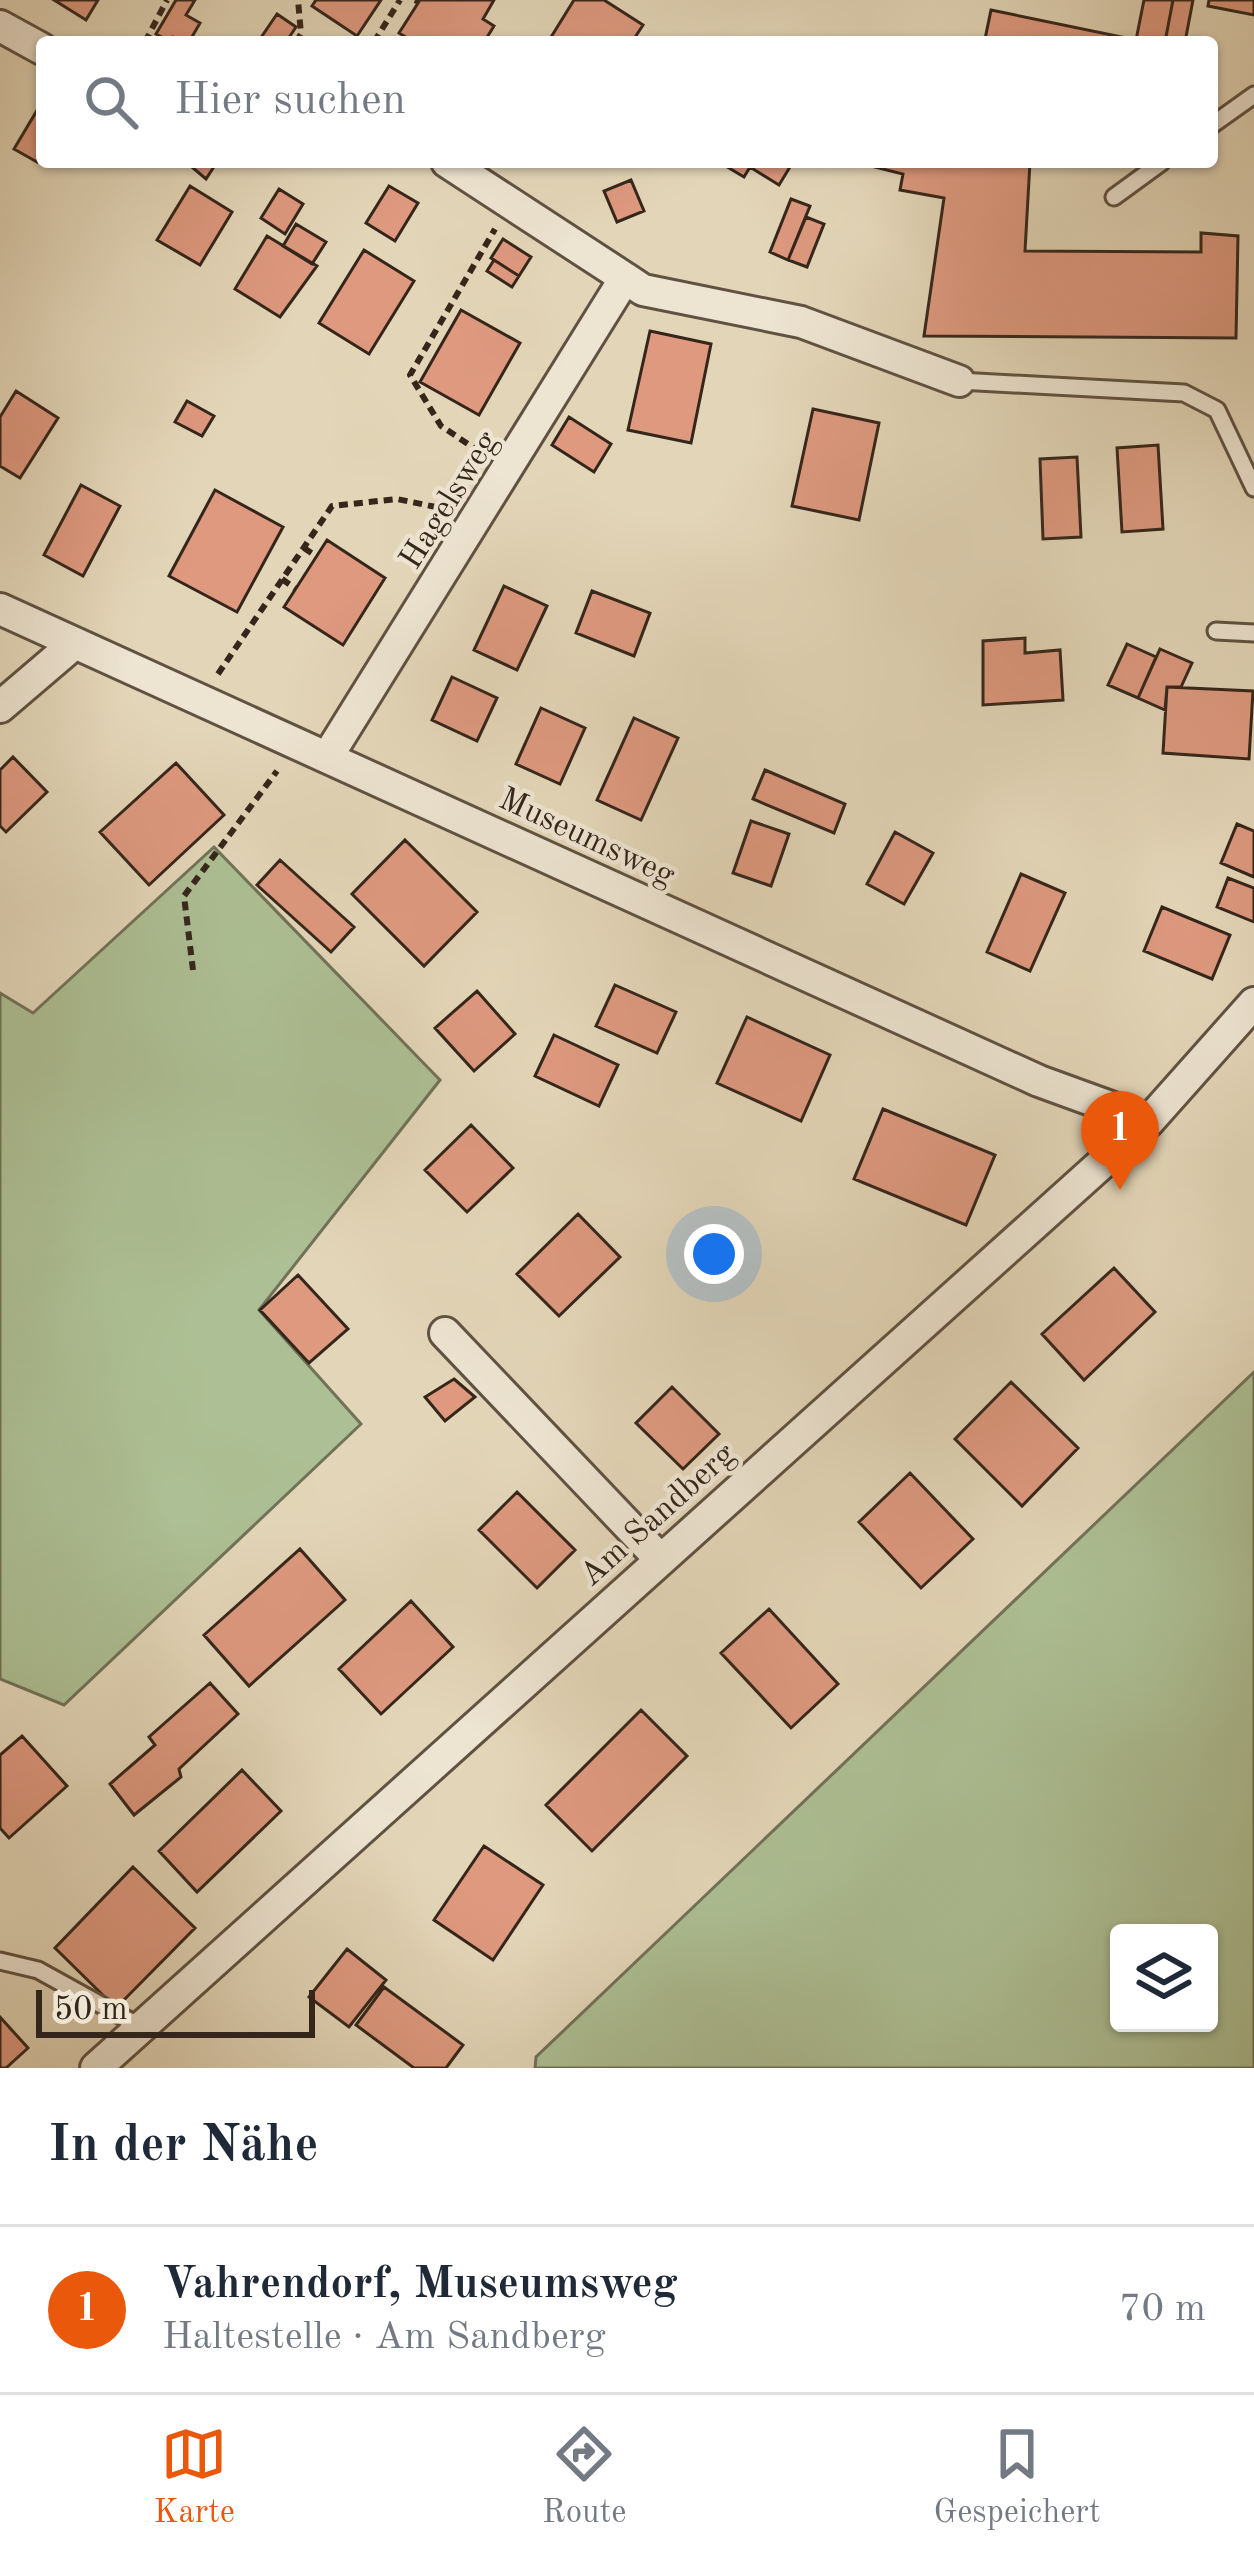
<!DOCTYPE html>
<html lang="de">
<head>
<meta charset="utf-8">
<style>
	:root { --surface:#fff; --page:#f2f2f3; --text:#1f2937; --muted:#747a83; --line:#e0e1e3; --accent:#ea580c }
	body { margin:0; font-family:"Old Standard TT",serif; background:var(--page); color:var(--text) }
	.controls { position:absolute; right:36px; bottom:36px; display:grid; overflow:hidden; border-radius:12px; box-shadow:0 3px 9px #0004 }
	.controls button { width:108px; height:108px; display:grid; place-items:center; padding:0; border:0; border-bottom:3px solid var(--line); background:var(--surface); color:var(--text); font:60px sans-serif }
	.scale { position:absolute; left:36px; bottom:30px; width:279px; box-sizing:border-box; padding-left:12px; border:6px solid #35261b; border-top:0; font-size:33px; line-height:42px; white-space:nowrap; color:#35261b; -webkit-text-stroke:9px #ede4d1; paint-order:stroke }
	.you { position:absolute; left:714px; top:1254px; width:42px; height:42px; margin:-30px; border:9px solid #fff; border-radius:50%; background:#1a73e8; box-shadow:0 0 0 18px #1a73e833 }
	.badge { display:grid; place-items:center; width:78px; height:78px; border-radius:50%; background:var(--accent); color:#fff; font-size:39px; font-weight:700 }
	.pin { position:absolute; translate:-50% -99px; filter:drop-shadow(0 3px 6px #0008) }
	.pin::after { content:''; position:absolute; top:63px; width:42px; height:36px; background:inherit; clip-path:polygon(0 0,100% 0,50% 100%) }
	.list { margin:0; padding:0; list-style:none }
	h2 { display:flex; justify-content:space-between; align-items:center; height:156px; margin:0; padding:0 48px; font-size:51px }
	h2 small { font-size:39px; font-weight:400; color:var(--muted) }
	.list li { display:grid; grid-template-columns:78px 1fr auto; gap:36px; align-items:center; box-sizing:border-box; height:168px; padding:0 48px; border-top:3px solid var(--line) }
	.list b { display:block; font-size:45px; white-space:nowrap }
	.list p { margin:0; font-size:39px; white-space:nowrap; color:var(--muted) }
	.list em { font-size:39px; font-style:normal; color:var(--muted) }
	.icon { flex:none; width:66px; height:66px; fill:none; stroke:currentColor; stroke-width:2; stroke-linecap:round; stroke-linejoin:round }
	.map { position:relative; flex:none; width:1254px; height:2068px; overflow:hidden }
	.search { position:absolute; background:var(--surface); box-shadow:0 3px 9px #0004; left:36px; right:36px; top:36px; height:132px; display:flex; align-items:center; gap:30px; box-sizing:border-box; padding:0 42px; border-radius:12px; color:var(--muted); font-size:45px }
	.sheet { height:324px; background:var(--surface) }
	nav { display:flex; justify-content:space-around; align-items:center; box-sizing:border-box; height:168px; border-top:3px solid var(--line); background:var(--surface); font-size:33px; color:var(--muted) }
	nav a { display:grid; justify-items:center; gap:6px }
	nav .on { color:var(--accent) }
	.map>svg:first-child { display:block }
	.green { fill:#adbf94; stroke:#717258; stroke-width:3; fill-rule:evenodd }
	.building { fill:#de997f; stroke:#35261b; stroke-width:3 }
	.lines { fill:none; stroke-linecap:round; stroke-linejoin:round }
	.service-casing { stroke:#605242; stroke-width:21 }
	.minor-casing { stroke:#605242; stroke-width:36 }
	.path { stroke:#35261b; stroke-width:6; stroke-dasharray:9 6; stroke-linecap:butt }
	.service { stroke:#ede4d1; stroke-width:15 }
	.minor { stroke:#ede4d1; stroke-width:30 }
	.labels { text-anchor:middle; stroke-width:9; stroke-linejoin:round; paint-order:stroke }
	.street-label { font-size:33px; fill:#35261b; stroke:#ede4d1 }
</style>
</head>
<body>
<div class="map">
<svg width="1254" height="2068" viewBox="0 0 1254 2068">
	<rect width="100%" height="100%" fill="#e3d6b8"/>
	<filter id="stains"><feTurbulence type="fractalNoise" baseFrequency=".00167" numOctaves="4"/><feColorMatrix values="0 0 0 0 .2 0 0 0 0 .09 0 0 0 0 .02 0 0 0 .5 -.17"/></filter>
	<radialGradient id="worn" r=".72"><stop offset=".6" stop-color="#630" stop-opacity="0"/><stop offset="1" stop-color="#630" stop-opacity=".3"/></radialGradient>
	<path class="green" d="M214,847L440,1080L259,1310L361,1424L64,1705L0,1679V993L33,1013Z
		M1254,1372V2068H535L536,2057ZM1119,1933H1209V2023H1119Z"/>
	<path class="building" d="M54,0H98L86,20Z
		M176,0H195L186,15L200,23L189,42L173,37L171,42L156,34Z
		M316,0H381L357,36L312,6Z
		M494,0L483,19L494,26L484,42H414L399,33L420,0Z
		M574,0H604L643,25L632,42H548Z
		M1144,0H1173L1165,42L1136,40Z
		M1173,0H1193L1185,42H1165Z
		M1209,0H1254V15L1208,6Z
		M991,10L1136,40L1147,42H1002L985,39Z
		M277,14L296,27L286,42H258Z
		M42,102V153L37,162L14,149Z
		M186,162H217L206,179Z
		M719,162H793L779,185L750,167L744,177Z
		M855,162H1030L1025,251L1201,252V233L1238,236L1236,338L924,336L944,198L900,190L903,174Z
		M631,180L644,211L617,222L604,191Z
		M190,186L232,212L200,265L157,240Z
		M389,186L418,203L395,241L366,223Z
		M279,189L303,204L285,234L261,218Z
		M791,199L810,206L788,260L770,252Z
		M806,217L824,224L807,267L788,260Z
		M296,224L326,242L312,264L283,246Z
		M267,236L317,266L280,317L235,289Z
		M503,239L531,257L519,276L491,258Z
		M364,250L414,281L369,354L319,323Z
		M494,260L519,276L512,287L487,271Z
		M461,310L520,343L479,415L420,382Z
		M650,331L711,344L691,443L628,430Z
		M16,391L58,418L20,478L0,466V417Z
		M187,401L214,416L202,436L175,422Z
		M813,409L879,423L859,520L792,506Z
		M569,417L611,444L594,472L552,445Z
		M1158,445L1163,529L1122,532L1117,448Z
		M1077,457L1081,537L1043,539L1040,459Z
		M81,485L120,506L83,576L44,555Z
		M215,490L283,527L237,612L169,576Z
		M327,540L385,578L343,645L284,607Z
		M504,586L547,606L517,670L474,650Z
		M592,591L650,613L634,656L576,633Z
		M1025,638V653L1060,650L1063,700L983,705V641Z
		M1127,644L1156,657L1138,698L1108,685Z
		M1160,649L1192,663L1181,687H1167L1165,710L1138,698Z
		M452,677L497,698L477,741L432,720Z
		M1167,687L1253,691L1249,759L1163,753Z
		M541,708L585,728L560,784L516,764Z
		M634,718L678,738L641,820L597,800Z
		M13,757L47,792L6,832L0,826V770Z
		M176,763L224,815L149,885L100,832Z
		M765,770L845,804L834,833L753,799Z
		M751,821L789,834L771,886L733,873Z
		M1237,824L1254,831V877L1221,863Z
		M895,832L933,853L904,904L867,884Z
		M405,840L477,912L424,966L352,894Z
		M280,860L354,927L331,952L257,885Z
		M1021,874L1065,893L1030,971L987,952Z
		M1228,878L1254,888V922L1217,907Z
		M1162,907L1230,935L1212,979L1144,951Z
		M615,985L676,1012L657,1053L596,1026Z
		M477,991L515,1034L474,1071L435,1028Z
		M747,1017L830,1055L801,1121L717,1083Z
		M554,1035L618,1065L599,1106L535,1076Z
		M883,1109L995,1155L966,1225L854,1179Z
		M471,1125L513,1168L467,1212L425,1170Z
		M578,1214L620,1257L559,1316L517,1274Z
		M1114,1268L1155,1312L1084,1380L1042,1334Z
		M298,1275L348,1329L309,1363L260,1310Z
		M454,1379L475,1397L445,1421L425,1397Z
		M1011,1382L1078,1448L1022,1506L955,1439Z
		M672,1387L719,1434L683,1469L636,1423Z
		M910,1473L973,1539L921,1588L859,1522Z
		M517,1492L575,1550L537,1588L479,1530Z
		M300,1549L345,1600L249,1686L204,1635Z
		M411,1601L453,1647L381,1714L339,1669Z
		M769,1609L838,1684L791,1728L721,1653Z
		M210,1683L238,1714L179,1769L181,1777L134,1815L110,1784L155,1745L149,1737Z
		M641,1710L687,1756L592,1851L546,1805Z
		M22,1736L67,1786L9,1838L0,1828V1755Z
		M242,1770L281,1811L197,1892L159,1851Z
		M484,1846L543,1885L493,1960L434,1920Z
		M133,1867L195,1928L116,2008L55,1948Z
		M347,1949L386,1980L349,2027L309,1997Z
		M384,1987L463,2045L446,2068H414L356,2025Z
		M0,2017L28,2048L6,2068H0Z"/>
	<g class="lines">
		<g class="service-casing">
			<path id="service" d="M1212,125L1254,95
				M1114,197L1162,162
				M959,381L1184,393L1217,410L1254,488
				M1216,631L1254,633
				M0,1961L38,1970L141,2027"/>
		</g>
		<g class="minor-casing">
			<path id="minor" d="M0,26L42,49
				M625,278L643,290L801,322L959,381
				M0,609L1039,1081L1149,1121
				M0,707L75,643
				M328,756L625,278L447,162
				M445,1333L659,1558
				M96,2068L1149,1121L1254,1003"/>
		</g>
		<path class="path" d="M415,0L419,2
			M145,42L167,0
			M296,42L301,34L298,0
			M374,42L400,0
			M480,452L441,426L410,375L495,229
			M304,548L316,556
			M282,579L296,589
			M218,674L332,506L397,499L436,507
			M193,970L184,896L277,771"/>
		<use href="#service" class="service"/>
		<use href="#minor" class="minor"/>
	</g>
	<g class="labels">
		<g class="street-label">
			<text transform="translate(447 499) rotate(-58)" y="12">Hagelsweg</text>
			<text transform="translate(588 835) rotate(25)" y="12">Museumsweg</text>
			<text transform="translate(656 1513) rotate(-42)" y="12">Am Sandberg</text>
		</g>
	</g>
	<rect width="100%" height="100%" filter="url(#stains)"/>
	<rect width="100%" height="100%" fill="url(#worn)"/>
</svg>
<div class="controls">
<button><svg class="icon" aria-label="layers" viewBox="0 0 24 24"><path d="M12 4l9 5-9 5-9-5zM3 14l9 5 9-5"/></svg></button>
</div>
<div class="scale">50 m</div>
<div class="you"></div>
<div class="pin badge" style="left:1120px;top:1190px">1</div>
<div class="search"><svg class="icon" aria-label="search" viewBox="0 0 24 24"><circle cx="10" cy="10" r="6"/><path d="M15 15l6 6"/></svg>Hier suchen</div>
</div>
<section class="sheet">
<h2>In der Nähe<small></small></h2>
<ul class="list">
<li><span class="badge">1</span><div><b>Vahrendorf, Museumsweg</b><p>Haltestelle · Am Sandberg</p></div><em>70 m</em></li>
</ul>
</section>
<nav>
<a class="on"><svg class="icon" aria-label="map" viewBox="0 0 24 24"><path d="M3 6l6-2 6 2 6-2v14l-6 2-6-2-6 2zM9 4v14M15 6v14"/></svg>Karte</a>
<a><svg class="icon" aria-label="directions" viewBox="0 0 24 24"><path d="M12 3l9 9-9 9-9-9zM9 14v-3h6M13 9l2 2-2 2"/></svg>Route</a>
<a><svg class="icon" aria-label="saved" viewBox="0 0 24 24"><path d="M7 4h10v16l-5-4-5 4z"/></svg>Gespeichert</a>
</nav>
</body>
</html>
